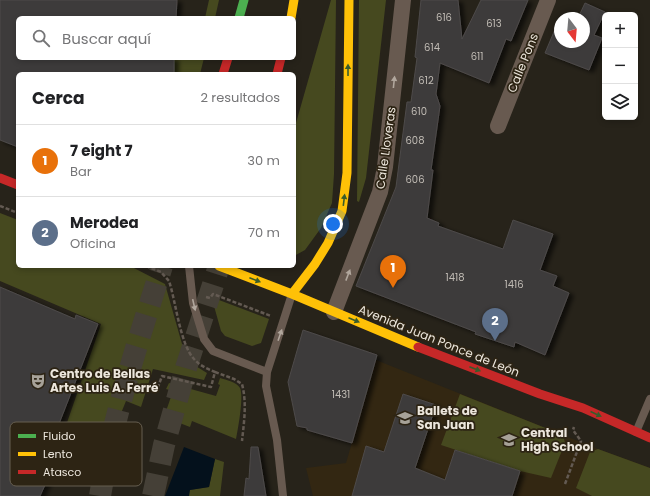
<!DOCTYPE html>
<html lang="es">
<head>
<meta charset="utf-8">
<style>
	:root { --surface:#fff; --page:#f6f6f6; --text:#202124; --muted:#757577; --line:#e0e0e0; --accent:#5d5b58 }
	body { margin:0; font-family:Poppins,sans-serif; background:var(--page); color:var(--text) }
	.controls { position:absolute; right:12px; top:12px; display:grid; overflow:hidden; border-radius:6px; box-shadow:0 2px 6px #0003 }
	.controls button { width:36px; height:36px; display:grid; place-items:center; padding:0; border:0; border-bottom:1px solid var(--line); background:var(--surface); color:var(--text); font:20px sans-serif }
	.compass { position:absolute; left:554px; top:12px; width:36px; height:36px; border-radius:50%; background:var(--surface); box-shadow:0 2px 6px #0003; rotate:164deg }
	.you { position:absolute; left:333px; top:224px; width:14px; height:14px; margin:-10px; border:3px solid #fff; border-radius:50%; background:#1a73e8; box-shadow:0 0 0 6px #1a73e833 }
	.badge { display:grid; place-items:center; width:26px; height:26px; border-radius:50%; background:var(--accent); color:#fff; font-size:13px; font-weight:700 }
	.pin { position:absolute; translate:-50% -33px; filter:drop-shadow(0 1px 2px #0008) }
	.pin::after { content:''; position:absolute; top:21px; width:14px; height:12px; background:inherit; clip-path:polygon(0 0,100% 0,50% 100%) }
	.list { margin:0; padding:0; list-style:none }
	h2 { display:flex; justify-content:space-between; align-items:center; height:52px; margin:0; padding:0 16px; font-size:17px }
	h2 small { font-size:13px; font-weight:400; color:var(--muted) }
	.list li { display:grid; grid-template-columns:26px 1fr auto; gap:12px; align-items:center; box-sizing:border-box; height:72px; padding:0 16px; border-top:1px solid var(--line) }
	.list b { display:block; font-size:15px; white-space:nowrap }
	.list p { margin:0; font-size:13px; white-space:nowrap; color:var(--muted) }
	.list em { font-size:13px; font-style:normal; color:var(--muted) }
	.icon { flex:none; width:22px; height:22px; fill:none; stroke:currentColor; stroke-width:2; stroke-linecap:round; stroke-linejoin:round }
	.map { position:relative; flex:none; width:650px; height:496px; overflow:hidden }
	.search { position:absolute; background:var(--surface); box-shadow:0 2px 6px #0003; left:16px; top:16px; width:280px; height:44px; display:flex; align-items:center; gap:10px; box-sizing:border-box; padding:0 14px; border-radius:6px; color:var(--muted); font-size:15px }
	.panel { position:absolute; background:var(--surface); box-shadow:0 2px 6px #0003; left:16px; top:72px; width:280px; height:196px; border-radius:6px }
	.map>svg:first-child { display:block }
	.built { fill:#332712 }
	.green { fill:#46491f }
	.water { fill:#04111c }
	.building { fill:#3e3b3a; stroke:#4d4a4a; filter:url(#shadow) }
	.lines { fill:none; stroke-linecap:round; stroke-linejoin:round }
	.highway-tunnel { stroke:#454037; stroke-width:22; stroke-dasharray:22 11; stroke-linecap:butt }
	.path { stroke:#635a52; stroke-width:2.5; stroke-dasharray:4 2; stroke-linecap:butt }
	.lane { stroke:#685a50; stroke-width:8 }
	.street { stroke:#685a50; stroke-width:16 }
	.fast { stroke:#4caf50; stroke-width:9 }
	.slow { stroke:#ffc107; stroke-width:9 }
	.jam { stroke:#c62828; stroke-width:9 }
	.oneway { fill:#395c2c }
	.oneway2 { fill:#b1a79d }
	.labels { text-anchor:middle; stroke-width:3.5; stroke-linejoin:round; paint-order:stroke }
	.number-label { font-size:10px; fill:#c0bbb4 }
	.street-label { font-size:12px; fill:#ece6dc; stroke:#2d2414 }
	.poi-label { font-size:12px; font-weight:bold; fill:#ece6dc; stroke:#2d2414; text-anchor:start }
	.key { fill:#2d2414; stroke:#665e50; stroke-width:1 }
	.key-label { font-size:11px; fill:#ece6dc }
</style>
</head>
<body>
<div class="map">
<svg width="650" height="496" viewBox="0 0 650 496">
	<defs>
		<filter id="shadow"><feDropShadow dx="4.5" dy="2.5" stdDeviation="2" flood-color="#0009"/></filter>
	</defs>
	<rect width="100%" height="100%" fill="#27231a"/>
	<path class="built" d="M376,360L598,449L650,468V496H313L306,468L346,463Z"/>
	<path class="green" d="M209,0H219L215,18H205Z
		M331,0H336L334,174L332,203L321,228L305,250L294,256V130Z
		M359,0H386L366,178L359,202L357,201Z
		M174,58H204L200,74H174Z
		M0,213L18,220V266H130L165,284L184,351L194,365L207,373L204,380L153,369L141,407L126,401L98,470L61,462L68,445L61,440L101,324L0,281Z
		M219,300L269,319L261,343L252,346L225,336L221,331L214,306Z
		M220,378C226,380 237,382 240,388C244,397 238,428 236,439L192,421L190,427L164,417L173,391L166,389L169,383L216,396L220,385L218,384Z
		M460,394L563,435L565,443L551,478L520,471L441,445Z
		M598,449L650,468V496H592L576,488L590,452Z
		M215,459L224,462L220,496H189V490L209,487Z"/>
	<path class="water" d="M184,447L215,459L209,487L190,490L189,496H165Z"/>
	<path class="building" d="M0,0H177L176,18H18V58H174V74H18V147L0,140Z
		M421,0H458L462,39L481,0H528L511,41L506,39L489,83L440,63L436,94L440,106L431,170H433L427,218L439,223L438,226L503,249L513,220L553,234L540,270L557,276L553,286L569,293L545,355L515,342L514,347L475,334L476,332L356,286L396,187L407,102H411L417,58L415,57Z
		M585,3L605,12L594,35L602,38L589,70L545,53L559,20L560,42H584V18H578Z
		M0,287L75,319L76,315L98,324L53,439L64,443L40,496H0Z
		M303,330L377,355L352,443L307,430V428L297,426L288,382Z
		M403,394L436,405L415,468L445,480L455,450L520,471L512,496H352L366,446L384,452Z
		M251,447H258L266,496H244L246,478L249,479Z"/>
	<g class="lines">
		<path class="highway-tunnel" d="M100,496C113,417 138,341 162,266
			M153,496L164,445L186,368L219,266"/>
		<path class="path" d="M0,206L18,213
			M146,266L161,272L169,281C176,302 180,344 194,359C200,366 208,369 215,372L211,387L162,376L158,387
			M206,297L210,298L213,294L271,316
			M215,372L234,379L242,384C247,403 244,422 242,441
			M50,474L56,475
			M565,484L581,441L573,430L574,427"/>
		<path class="lane" d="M189,266L193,303L204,339L213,351L267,372
			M636,432L650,399
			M283,496L277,440L266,386L267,372L292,294"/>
		<path class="street" d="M498,126L548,0
			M334,312L380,192L385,167L403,0"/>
		<path class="fast" d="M239,18L244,0"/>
		<path class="slow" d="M291,18L294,0
			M219,266L292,294L418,347
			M292,294L315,264L328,243L342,211L347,173L349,0"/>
		<path class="jam" d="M223,74L228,58
			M277,74L281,58
			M0,178L18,185
			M418,347L540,394L583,408L650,438"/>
	</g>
	<defs><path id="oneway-solid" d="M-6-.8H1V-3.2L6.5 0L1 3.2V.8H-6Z"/></defs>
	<g class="oneway">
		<use href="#oneway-solid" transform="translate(348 70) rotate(-90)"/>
		<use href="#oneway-solid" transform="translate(344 200) rotate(-83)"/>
		<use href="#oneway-solid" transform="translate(255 280) rotate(21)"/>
		<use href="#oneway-solid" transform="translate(354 320) rotate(23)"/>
		<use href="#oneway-solid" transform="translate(475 369) rotate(21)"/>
		<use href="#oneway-solid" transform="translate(596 414) rotate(24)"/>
	</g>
	<g class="oneway2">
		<use href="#oneway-solid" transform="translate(394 82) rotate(-84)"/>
		<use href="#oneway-solid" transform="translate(348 275) rotate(-69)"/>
		<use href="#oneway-solid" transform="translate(194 305) rotate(77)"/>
		<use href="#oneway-solid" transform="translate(280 335) rotate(-71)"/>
	</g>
	<defs>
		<g id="theatre-bare" transform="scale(1.2)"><path d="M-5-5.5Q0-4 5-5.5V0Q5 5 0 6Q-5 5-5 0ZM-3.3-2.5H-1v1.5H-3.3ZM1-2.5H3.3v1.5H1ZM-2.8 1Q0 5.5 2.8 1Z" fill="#a7a298" stroke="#2d2414" stroke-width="2.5" paint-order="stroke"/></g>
		<g id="school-bare" transform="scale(1.2)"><path d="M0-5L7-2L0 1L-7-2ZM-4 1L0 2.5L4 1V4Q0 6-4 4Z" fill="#a7a298" stroke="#2d2414" stroke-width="2.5" paint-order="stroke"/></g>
	</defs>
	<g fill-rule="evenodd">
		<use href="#theatre-bare" x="38" y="381"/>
		<use href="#school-bare" x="405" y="418"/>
		<use href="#school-bare" x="509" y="440"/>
	</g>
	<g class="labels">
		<g class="number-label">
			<text x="444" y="21">616</text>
			<text x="494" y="27">613</text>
			<text x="432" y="51">614</text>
			<text x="477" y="60">611</text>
			<text x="426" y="84">612</text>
			<text x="419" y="115">610</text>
			<text x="415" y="144">608</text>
			<text x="415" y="183">606</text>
			<text x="455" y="281">1418</text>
			<text x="514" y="288">1416</text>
			<text x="341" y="398">1431</text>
		</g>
		<g class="street-label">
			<text transform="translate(523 63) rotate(-68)" y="4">Calle Pons</text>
			<text transform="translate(386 148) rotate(-82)" y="4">Calle Lloveras</text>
			<text transform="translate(439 341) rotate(22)" y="4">Avenida Juan Ponce de León</text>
		</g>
		<g class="poi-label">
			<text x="50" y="378">Centro de Bellas<tspan x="50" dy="14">Artes Luis A. Ferré</tspan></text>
			<text x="417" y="415">Ballets de<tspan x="417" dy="14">San Juan</tspan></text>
			<text x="521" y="437">Central<tspan x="521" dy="14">High School</tspan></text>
		</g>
	</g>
	<rect x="10" y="422" width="132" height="64" rx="6" class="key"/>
	<rect x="18" y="434" width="18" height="4" fill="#4caf50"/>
	<rect x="18" y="452" width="18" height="4" fill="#ffc107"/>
	<rect x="18" y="470" width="18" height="4" fill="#c62828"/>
	<g class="key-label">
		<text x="43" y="440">Fluido</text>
		<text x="43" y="458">Lento</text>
		<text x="43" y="476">Atasco</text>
	</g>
</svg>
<div class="controls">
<button>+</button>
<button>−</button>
<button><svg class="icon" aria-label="layers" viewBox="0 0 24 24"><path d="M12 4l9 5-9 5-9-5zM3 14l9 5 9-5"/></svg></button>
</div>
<svg class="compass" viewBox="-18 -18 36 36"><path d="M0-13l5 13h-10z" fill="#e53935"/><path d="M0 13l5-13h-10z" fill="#757577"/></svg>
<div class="you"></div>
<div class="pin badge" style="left:393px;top:288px;background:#e8710a">1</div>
<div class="pin badge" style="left:495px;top:341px;background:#5c6f8a">2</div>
<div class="search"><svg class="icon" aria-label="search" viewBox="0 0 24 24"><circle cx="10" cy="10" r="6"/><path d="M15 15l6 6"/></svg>Buscar aquí</div>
<section class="panel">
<h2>Cerca<small>2 resultados</small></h2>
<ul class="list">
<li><span class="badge" style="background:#e8710a">1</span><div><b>7 eight 7</b><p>Bar</p></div><em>30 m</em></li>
<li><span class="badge" style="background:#5c6f8a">2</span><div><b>Merodea</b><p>Oficina</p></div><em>70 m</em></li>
</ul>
</section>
</div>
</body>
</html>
